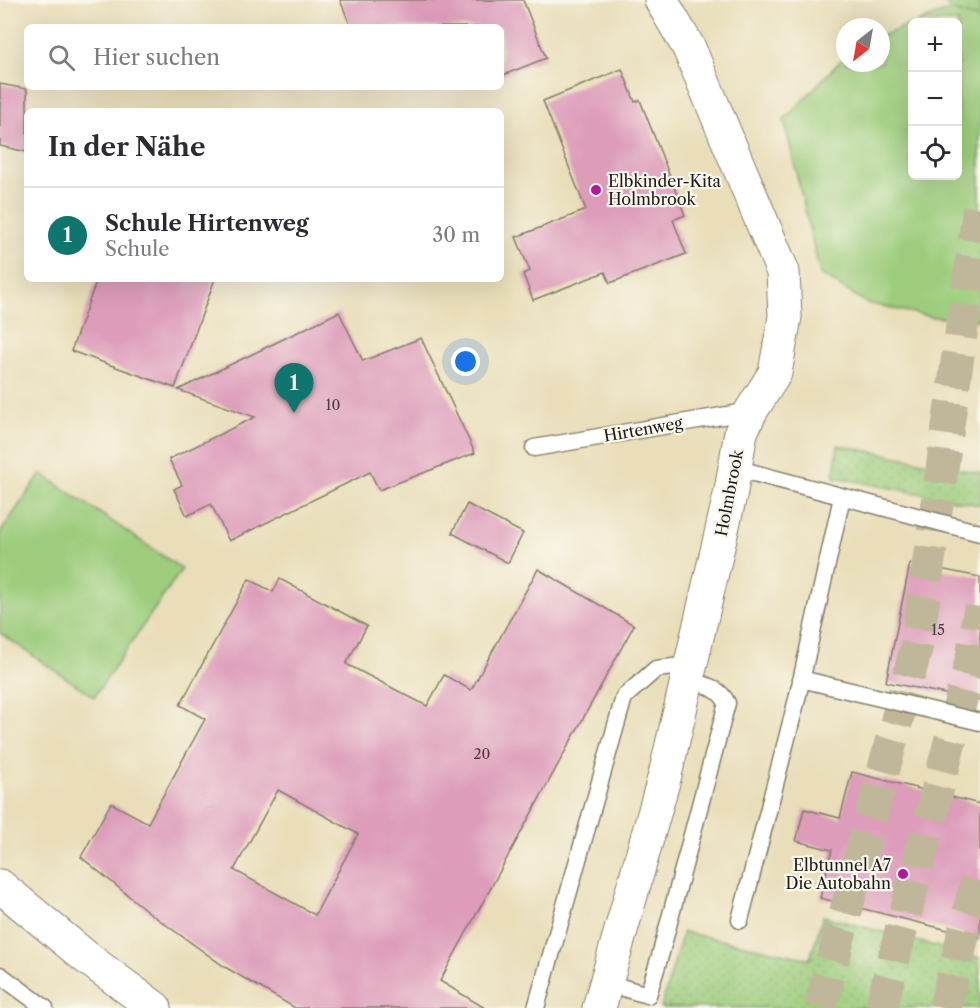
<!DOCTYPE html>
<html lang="de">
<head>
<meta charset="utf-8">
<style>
	:root { --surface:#fff; --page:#f2f2f3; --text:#2b2b33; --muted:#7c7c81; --line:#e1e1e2; --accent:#0f766e }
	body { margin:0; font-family:"Libre Caslon Text",serif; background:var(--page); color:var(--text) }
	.controls { position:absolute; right:18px; top:18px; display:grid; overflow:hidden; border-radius:9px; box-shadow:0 6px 24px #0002 }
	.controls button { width:54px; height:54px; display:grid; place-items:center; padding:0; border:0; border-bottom:2px solid var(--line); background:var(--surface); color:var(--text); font:30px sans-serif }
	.compass { position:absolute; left:836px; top:18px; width:54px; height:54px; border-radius:50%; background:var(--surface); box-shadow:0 6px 24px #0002; rotate:211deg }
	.you { position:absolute; left:466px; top:362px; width:21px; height:21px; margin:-15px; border:4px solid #fff; border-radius:50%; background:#1a73e8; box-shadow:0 0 0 9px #1a73e833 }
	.badge { display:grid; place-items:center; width:39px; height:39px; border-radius:50%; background:var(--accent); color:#fff; font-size:20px; font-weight:700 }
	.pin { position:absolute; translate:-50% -50px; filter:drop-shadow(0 2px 3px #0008) }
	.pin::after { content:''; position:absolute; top:32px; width:21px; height:18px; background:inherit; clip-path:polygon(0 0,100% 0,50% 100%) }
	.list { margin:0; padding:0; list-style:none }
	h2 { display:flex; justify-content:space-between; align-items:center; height:78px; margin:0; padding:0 24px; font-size:26px }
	h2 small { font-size:20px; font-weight:400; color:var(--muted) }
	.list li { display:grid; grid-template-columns:39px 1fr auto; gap:18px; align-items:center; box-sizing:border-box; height:96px; padding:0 24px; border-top:2px solid var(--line) }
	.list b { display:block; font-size:22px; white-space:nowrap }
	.list p { margin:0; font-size:20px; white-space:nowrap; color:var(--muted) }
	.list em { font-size:20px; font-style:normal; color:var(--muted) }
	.icon { flex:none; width:33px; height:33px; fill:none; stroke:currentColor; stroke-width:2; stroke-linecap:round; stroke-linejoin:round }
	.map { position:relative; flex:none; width:980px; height:1008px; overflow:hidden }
	.search { position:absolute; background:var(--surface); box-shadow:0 6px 24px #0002; left:24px; top:24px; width:480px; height:66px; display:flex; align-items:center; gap:15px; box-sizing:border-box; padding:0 21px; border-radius:9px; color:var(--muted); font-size:22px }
	.panel { position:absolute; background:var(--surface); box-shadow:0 6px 24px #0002; left:24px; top:108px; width:480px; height:174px; border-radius:9px }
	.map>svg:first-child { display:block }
	.grass { fill:url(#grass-dots); stroke:#5c744c; stroke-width:1.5 }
	.green { fill:#9ccc7b; stroke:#5c744c; stroke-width:1.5 }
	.building { fill:#dd9cba; fill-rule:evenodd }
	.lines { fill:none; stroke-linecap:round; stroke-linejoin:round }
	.motorway-tunnel { stroke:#c0b79a; stroke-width:33; stroke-dasharray:33 16; stroke-linecap:butt }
	.service-casing { stroke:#827d6a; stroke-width:19 }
	.minor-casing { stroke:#827d6a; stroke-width:35 }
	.service { stroke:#fff; stroke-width:16 }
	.minor { stroke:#fff; stroke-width:33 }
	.poi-dot { fill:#b5179e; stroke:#fbf7ec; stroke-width:2 }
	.labels { text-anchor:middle; stroke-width:4.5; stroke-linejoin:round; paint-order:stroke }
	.number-label { font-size:14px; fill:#4c3c44 }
	.poi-label { font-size:16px; fill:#1c1c1c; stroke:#fbf7ec; text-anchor:start }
	.street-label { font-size:16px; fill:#1c1c1c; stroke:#fbf7ec }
</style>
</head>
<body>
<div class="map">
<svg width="980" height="1008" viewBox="0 0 980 1008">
	<defs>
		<pattern id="grass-dots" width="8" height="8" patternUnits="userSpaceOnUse" patternTransform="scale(1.5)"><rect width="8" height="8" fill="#9ccc7b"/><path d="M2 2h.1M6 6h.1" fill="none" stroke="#86af6a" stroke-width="1.8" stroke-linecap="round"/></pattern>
	</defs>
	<rect width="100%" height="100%" fill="#fbf7ec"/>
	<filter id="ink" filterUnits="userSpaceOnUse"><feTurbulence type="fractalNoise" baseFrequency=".0167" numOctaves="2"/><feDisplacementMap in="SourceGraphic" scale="12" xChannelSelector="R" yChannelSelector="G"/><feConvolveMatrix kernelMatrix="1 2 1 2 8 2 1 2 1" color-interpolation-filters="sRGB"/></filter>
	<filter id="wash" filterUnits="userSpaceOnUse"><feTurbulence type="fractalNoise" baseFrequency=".008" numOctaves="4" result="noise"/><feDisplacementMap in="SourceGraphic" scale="24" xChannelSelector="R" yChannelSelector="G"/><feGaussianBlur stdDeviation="1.35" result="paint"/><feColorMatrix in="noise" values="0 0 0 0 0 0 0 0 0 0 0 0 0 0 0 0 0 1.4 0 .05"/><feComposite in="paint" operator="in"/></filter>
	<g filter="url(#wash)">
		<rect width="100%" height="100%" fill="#e9deb9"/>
		<path class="grass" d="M943,0H980V19L951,10Z
			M838,445L980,473V505L834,477Z
			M823,916L980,958V1008H661L683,932L810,959Z"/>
		<path class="green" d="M951,10L980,19V320L932,317L867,303L820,274L784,120L845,56V63H881V36L912,24V176H958V22H917Z
			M41,473L182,569L94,697L0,633V533Z"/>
		<g id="blocks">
			<path class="building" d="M340,0H523L546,58L501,76V27H351Z
				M622,69L635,102L640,100L685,215L673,220L686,254L610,283L605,272L533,300L523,274L530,271L516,237L586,210L543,101Z
				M0,84L27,89V152L0,146Z
				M97,279H215L175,388L71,351Z
				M339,312L363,361L421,338L475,453L379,490L370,472L229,541L211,504L187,516L174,489L182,485L169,459L255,417L178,390Z
				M467,504L523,533L508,563L452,533Z
				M910,563L980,577V701L886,682Z
				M538,569L634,625L440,981L485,1008H295L225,967L151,914L81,857L111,803L148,823L205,719L180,705L249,579L273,592L280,579L367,626L346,664L427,706L444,675L471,690ZM278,790L358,834L315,915L234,870Z
				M852,772L980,804V938L820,898L832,850L796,841L804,809L840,818Z"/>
		</g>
	</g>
	<g filter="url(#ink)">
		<use href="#blocks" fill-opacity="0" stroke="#827d6a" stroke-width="1.5"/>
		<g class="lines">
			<path class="motorway-tunnel" d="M820,1008L917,645L980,200
				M881,1008L972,657L980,607
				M945,1008L980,868"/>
			<g class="service-casing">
				<path id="service" d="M534,448L751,411
					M735,468L980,533
					M801,679L980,722
					M740,920L797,699L842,497
					M0,975L45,1008
					M606,983L648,995L660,956L727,703C719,687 704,685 688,679
					M536,1008L624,697L656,669L691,665"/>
			</g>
			<g class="minor-casing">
				<path id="minor" d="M0,886L87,958L155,1008
					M599,1008L665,775L731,491L741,432L751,411L775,373L785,317L783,272L689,48L661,0"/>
			</g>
			<use href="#service" class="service"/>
			<use href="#minor" class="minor"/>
		</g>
	</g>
	<g class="poi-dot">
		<circle cx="596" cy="190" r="6"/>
		<circle cx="903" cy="874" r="6"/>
	</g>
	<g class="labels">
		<g class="number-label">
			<text x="333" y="410">10</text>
			<text x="938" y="635">15</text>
			<text x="482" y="759">20</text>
		</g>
		<g class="poi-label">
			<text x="608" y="187">Elbkinder-Kita<tspan x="608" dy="18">Holmbrook</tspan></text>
			<text x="891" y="871" text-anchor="end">Elbtunnel A7<tspan x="891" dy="18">Die Autobahn</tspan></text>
		</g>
		<g class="street-label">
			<text transform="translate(643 429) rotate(-10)" y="6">Hirtenweg</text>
			<text transform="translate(729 493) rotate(-79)" y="6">Holmbrook</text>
		</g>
	</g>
</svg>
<div class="controls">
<button>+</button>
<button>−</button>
<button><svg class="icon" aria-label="locate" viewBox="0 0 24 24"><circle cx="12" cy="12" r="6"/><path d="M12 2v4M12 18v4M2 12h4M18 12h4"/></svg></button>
</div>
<svg class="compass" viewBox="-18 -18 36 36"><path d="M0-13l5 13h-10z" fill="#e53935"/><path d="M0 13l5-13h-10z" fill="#7c7c81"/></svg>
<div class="you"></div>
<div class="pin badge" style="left:294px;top:413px">1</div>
<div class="search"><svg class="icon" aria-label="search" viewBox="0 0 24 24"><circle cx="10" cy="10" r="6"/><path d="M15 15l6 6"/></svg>Hier suchen</div>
<section class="panel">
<h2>In der Nähe<small></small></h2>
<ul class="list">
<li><span class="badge">1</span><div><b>Schule Hirtenweg</b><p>Schule</p></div><em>30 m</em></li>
</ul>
</section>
</div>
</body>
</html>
